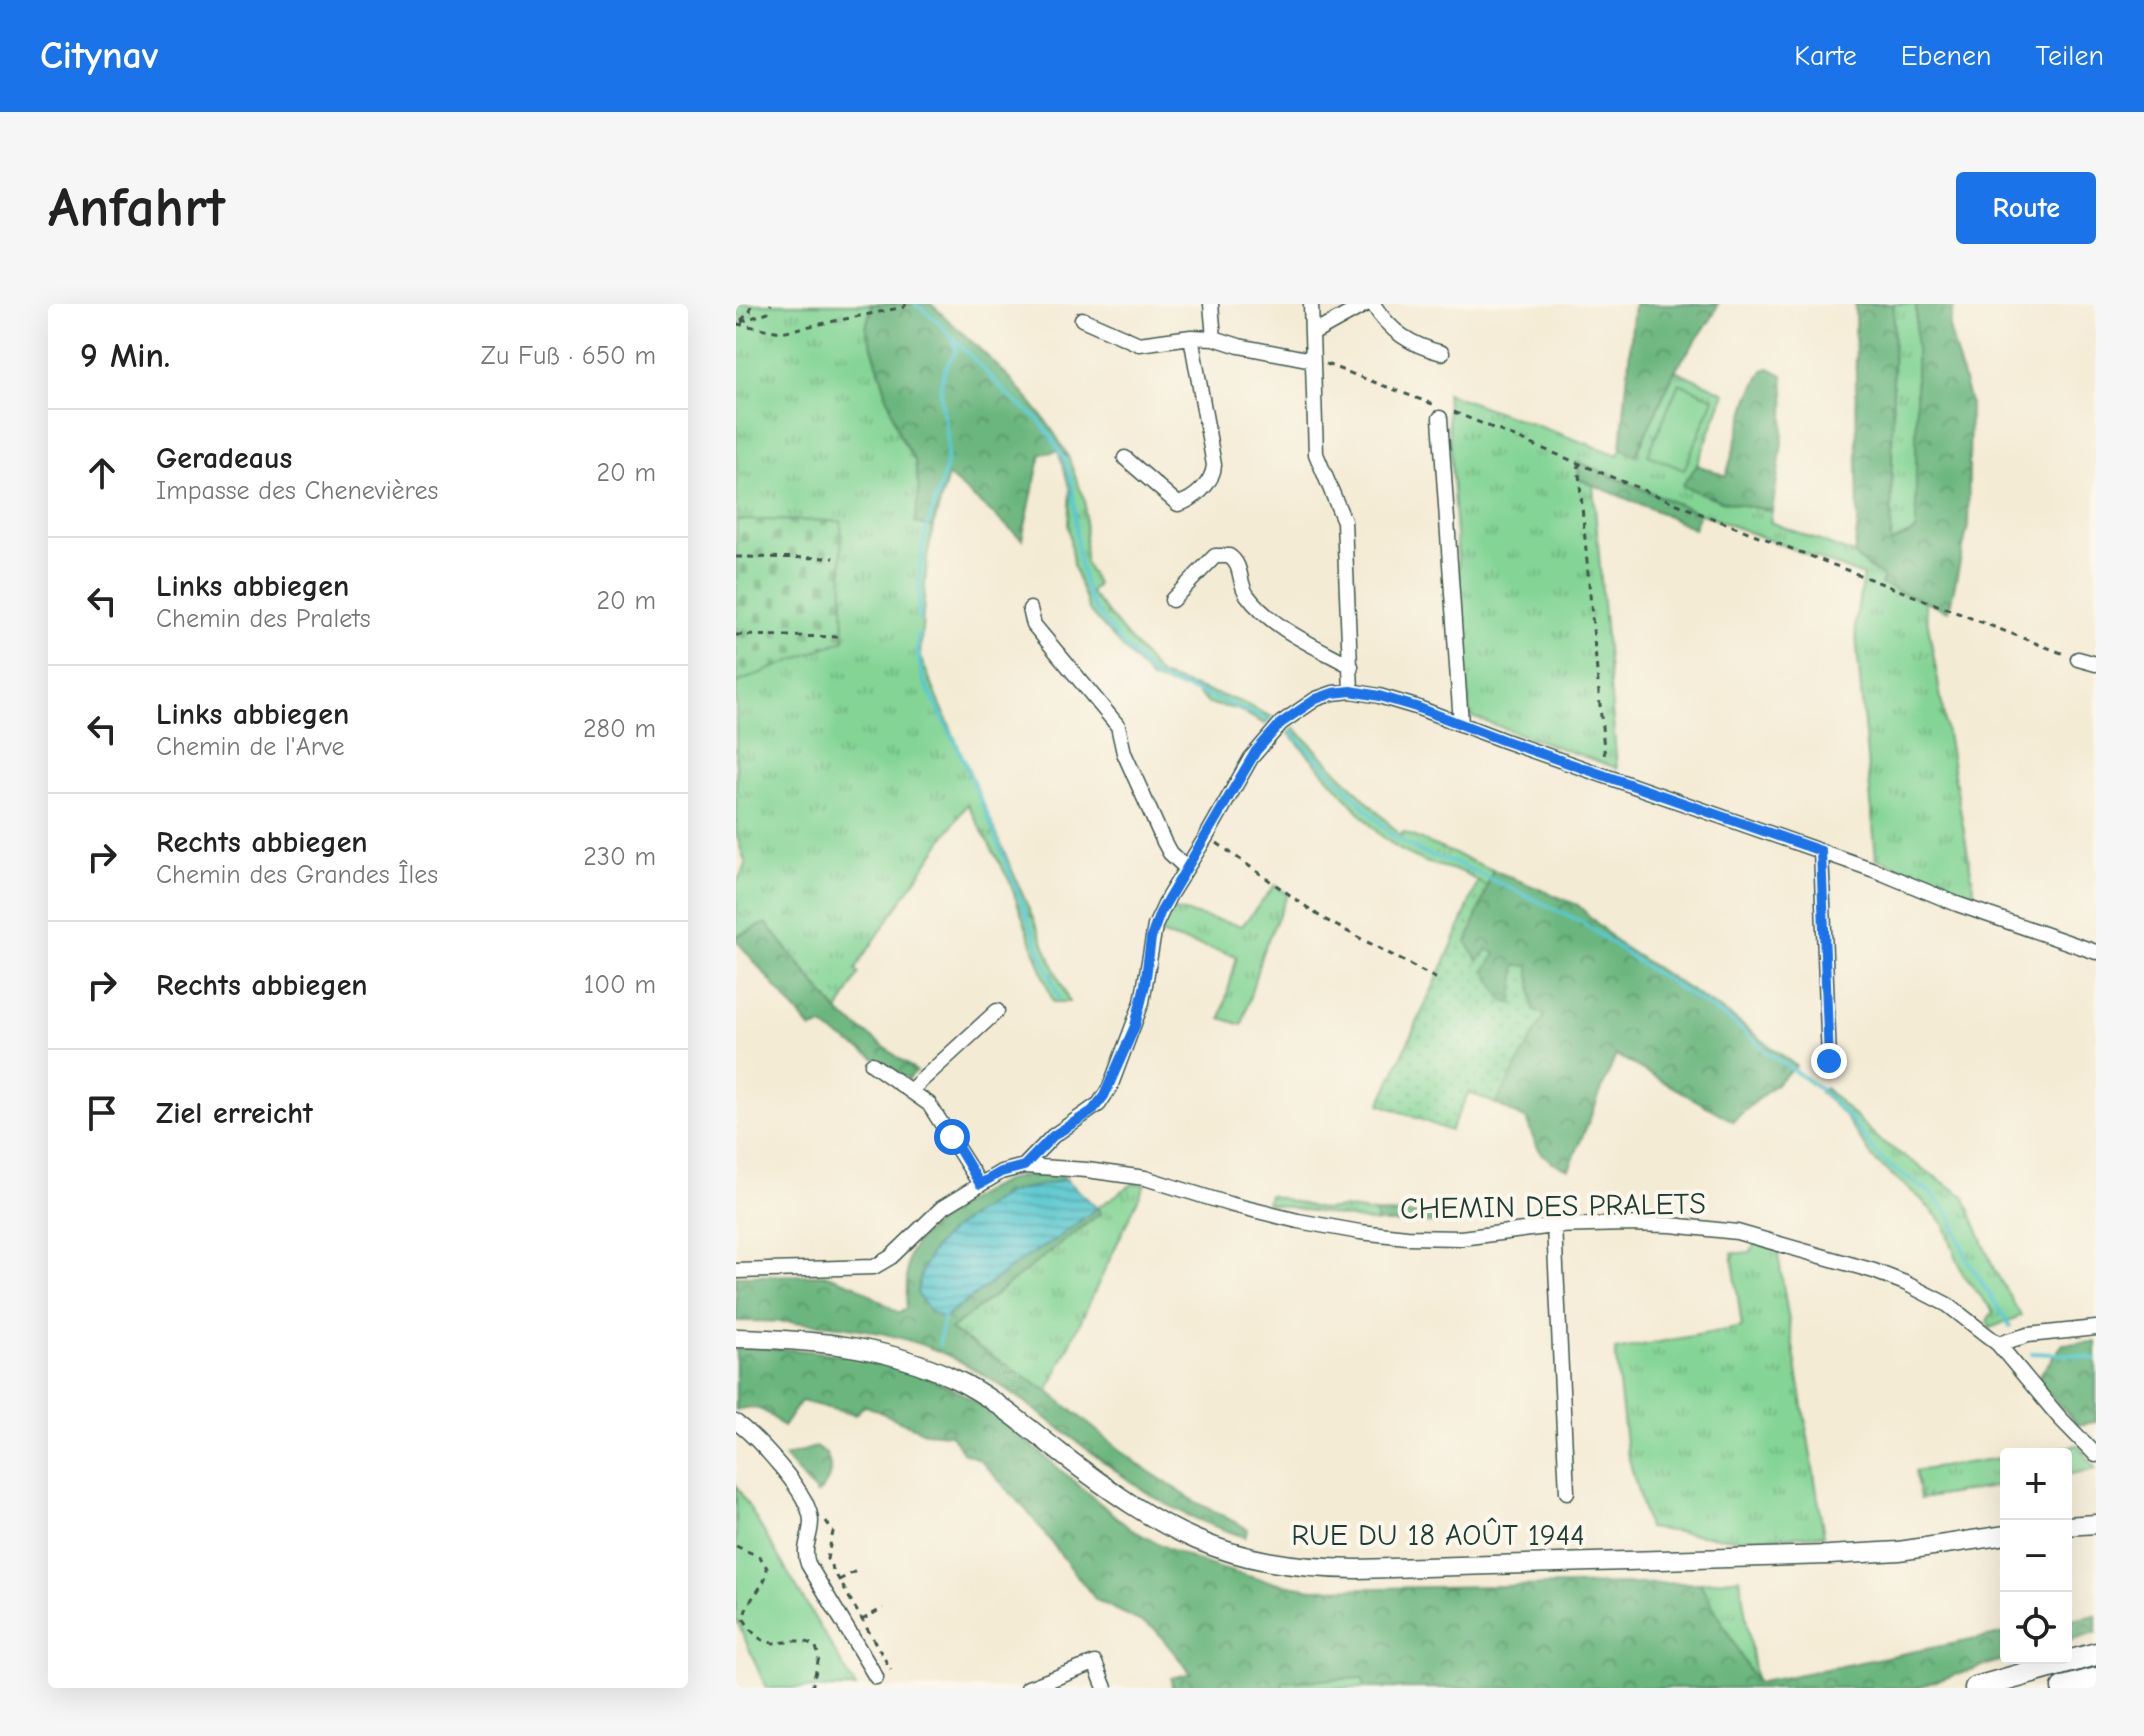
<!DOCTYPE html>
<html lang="de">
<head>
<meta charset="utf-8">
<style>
	:root { --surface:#fff; --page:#f6f6f6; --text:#222; --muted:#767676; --line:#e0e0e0; --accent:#1a73e8 }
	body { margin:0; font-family:"Comic Neue",sans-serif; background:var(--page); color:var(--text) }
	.controls { position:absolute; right:24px; bottom:24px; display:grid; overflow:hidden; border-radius:8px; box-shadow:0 8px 32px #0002 }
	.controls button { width:72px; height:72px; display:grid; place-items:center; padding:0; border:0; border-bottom:2px solid var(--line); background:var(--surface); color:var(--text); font:40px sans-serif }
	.stop { position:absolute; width:24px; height:24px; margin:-18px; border:6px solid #1a73e8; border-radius:50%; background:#fff }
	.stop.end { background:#1a73e8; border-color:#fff; box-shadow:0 2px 8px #0008 }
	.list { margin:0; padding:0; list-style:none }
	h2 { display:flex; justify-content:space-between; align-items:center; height:104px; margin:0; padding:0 32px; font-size:34px }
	h2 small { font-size:26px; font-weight:400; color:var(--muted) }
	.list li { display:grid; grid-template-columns:52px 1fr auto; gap:24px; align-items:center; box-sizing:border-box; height:128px; padding:0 32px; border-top:2px solid var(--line) }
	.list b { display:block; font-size:30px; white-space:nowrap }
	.list p { margin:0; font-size:26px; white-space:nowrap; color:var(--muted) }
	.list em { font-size:26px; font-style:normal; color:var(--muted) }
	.icon { flex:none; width:44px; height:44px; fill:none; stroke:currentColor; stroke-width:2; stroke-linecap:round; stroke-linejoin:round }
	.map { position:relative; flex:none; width:1360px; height:1384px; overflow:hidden; border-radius:8px }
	header { display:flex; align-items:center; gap:48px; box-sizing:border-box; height:112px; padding:0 40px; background:var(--accent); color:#fff }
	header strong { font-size:38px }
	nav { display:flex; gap:44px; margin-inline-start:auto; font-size:28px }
	.intro { display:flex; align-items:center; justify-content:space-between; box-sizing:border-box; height:192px; padding:0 48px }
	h1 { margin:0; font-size:56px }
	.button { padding:20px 36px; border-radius:8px; background:var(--accent); color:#fff; font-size:28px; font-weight:700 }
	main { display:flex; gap:48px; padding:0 48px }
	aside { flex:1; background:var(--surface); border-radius:8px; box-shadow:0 8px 32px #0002 }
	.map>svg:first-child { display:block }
	.grass { fill:url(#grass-tufts); stroke:#518864; stroke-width:2 }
	.forest { fill:url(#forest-crowns); stroke:#447a59; stroke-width:2 }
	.cemetery { fill:url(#cemetery-stones); stroke:#518864; stroke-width:2 }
	.park { fill:#83d495; stroke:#518864; stroke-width:2 }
	.garden { fill:url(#garden-dots); stroke:#518864; stroke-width:2 }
	.water { fill:url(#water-rules); stroke:#3c8282; stroke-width:2 }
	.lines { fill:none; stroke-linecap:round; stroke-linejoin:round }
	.stream { stroke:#5ac7cf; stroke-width:4 }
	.minor-casing { stroke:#3f574c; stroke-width:17 }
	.major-casing { stroke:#3f574c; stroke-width:21 }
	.highway-casing { stroke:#3f574c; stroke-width:25 }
	.path { stroke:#3f574c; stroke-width:3; stroke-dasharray:6 6; stroke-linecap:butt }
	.minor { stroke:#fff; stroke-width:14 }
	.major { stroke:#fff; stroke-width:18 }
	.highway { stroke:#fff; stroke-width:22 }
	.route { stroke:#1a73e8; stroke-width:10 }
	.labels { text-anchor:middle; stroke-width:8; stroke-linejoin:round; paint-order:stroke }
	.street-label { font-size:30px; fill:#1f3d34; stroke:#fbf7ec }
</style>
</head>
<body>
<header>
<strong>Citynav</strong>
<nav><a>Karte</a><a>Ebenen</a><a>Teilen</a></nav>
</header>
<div class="intro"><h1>Anfahrt</h1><a class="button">Route</a></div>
<main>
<aside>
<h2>9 Min.<small>Zu Fuß · 650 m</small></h2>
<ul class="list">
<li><svg class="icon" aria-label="ahead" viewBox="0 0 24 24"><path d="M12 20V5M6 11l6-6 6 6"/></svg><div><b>Geradeaus</b><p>Impasse des Chenevières</p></div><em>20 m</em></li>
<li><svg class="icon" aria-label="left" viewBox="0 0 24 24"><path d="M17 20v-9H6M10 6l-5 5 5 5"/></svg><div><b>Links abbiegen</b><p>Chemin des Pralets</p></div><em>20 m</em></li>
<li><svg class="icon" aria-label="left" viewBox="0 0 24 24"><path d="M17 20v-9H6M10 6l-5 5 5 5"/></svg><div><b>Links abbiegen</b><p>Chemin de l'Arve</p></div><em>280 m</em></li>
<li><svg class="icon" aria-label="right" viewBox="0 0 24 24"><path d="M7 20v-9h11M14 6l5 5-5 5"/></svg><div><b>Rechts abbiegen</b><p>Chemin des Grandes Îles</p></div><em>230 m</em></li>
<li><svg class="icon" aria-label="right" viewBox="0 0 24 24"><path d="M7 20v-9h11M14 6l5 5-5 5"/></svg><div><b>Rechts abbiegen</b></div><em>100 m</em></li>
<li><svg class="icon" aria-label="arrive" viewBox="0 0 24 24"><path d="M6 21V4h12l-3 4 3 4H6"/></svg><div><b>Ziel erreicht</b></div></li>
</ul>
</aside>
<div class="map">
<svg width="1360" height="1384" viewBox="0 0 1360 1384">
	<defs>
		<pattern id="grass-tufts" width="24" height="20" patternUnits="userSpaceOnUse" patternTransform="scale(2)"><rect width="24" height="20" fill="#83d495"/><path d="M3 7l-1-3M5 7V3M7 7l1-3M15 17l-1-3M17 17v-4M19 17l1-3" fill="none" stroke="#6bad7a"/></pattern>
		<pattern id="forest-crowns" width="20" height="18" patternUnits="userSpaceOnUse" patternTransform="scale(2)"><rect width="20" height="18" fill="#6ab67e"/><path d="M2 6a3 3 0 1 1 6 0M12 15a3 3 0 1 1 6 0" fill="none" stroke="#579568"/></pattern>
		<pattern id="cemetery-stones" width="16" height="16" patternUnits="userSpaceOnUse" patternTransform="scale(2)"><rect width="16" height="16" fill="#83d495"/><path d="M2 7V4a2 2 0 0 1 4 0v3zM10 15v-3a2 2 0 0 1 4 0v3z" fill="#6bad7a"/></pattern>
		<pattern id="garden-dots" width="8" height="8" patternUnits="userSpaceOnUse" patternTransform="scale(2)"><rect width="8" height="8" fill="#83d495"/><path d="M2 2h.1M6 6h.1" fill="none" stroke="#6bad7a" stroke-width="1.8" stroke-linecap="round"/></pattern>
		<pattern id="water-rules" width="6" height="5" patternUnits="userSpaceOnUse" patternTransform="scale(2)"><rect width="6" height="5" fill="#5ac7cf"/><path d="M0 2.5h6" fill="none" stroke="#4aa3a9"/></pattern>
	</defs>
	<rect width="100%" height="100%" fill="#fbf7ec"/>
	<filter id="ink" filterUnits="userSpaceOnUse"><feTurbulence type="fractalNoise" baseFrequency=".0125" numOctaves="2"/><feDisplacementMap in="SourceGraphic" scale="16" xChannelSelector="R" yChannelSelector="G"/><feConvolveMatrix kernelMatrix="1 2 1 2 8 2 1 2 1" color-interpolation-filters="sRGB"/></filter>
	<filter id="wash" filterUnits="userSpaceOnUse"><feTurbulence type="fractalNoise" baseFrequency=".006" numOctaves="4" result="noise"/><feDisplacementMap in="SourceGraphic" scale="32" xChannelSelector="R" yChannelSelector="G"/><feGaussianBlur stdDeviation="1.8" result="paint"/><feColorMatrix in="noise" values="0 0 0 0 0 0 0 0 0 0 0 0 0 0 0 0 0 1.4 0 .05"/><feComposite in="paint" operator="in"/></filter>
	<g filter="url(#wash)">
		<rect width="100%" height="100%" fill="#f4ebd4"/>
		<path class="grass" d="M0,0H136L130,23L163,130L179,157L183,188L179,219L197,223L191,253L184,353L333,698H317L273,576L231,500L125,656L120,666L123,669L102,708L30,620L0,632V579L10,561L0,529V379L108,335L104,217L0,216Z
			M1158,0H1180V227L1154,239Z
			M939,66L989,89L961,161L947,182L986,197L1036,207L1034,218L1118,250L1130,262L1147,272L1145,280L1188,297L1239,591L1140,554L1119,320L1127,272L963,209L843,158V175L857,181L881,464L733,412L710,89L882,151L885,144L900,151Z
			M322,147L332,153L349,198V258L361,281L354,288L424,372L505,398L536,413L529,420L501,405L473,400L460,388L416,376L354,308L337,261L332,220L334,185Z
			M559,424L665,532L667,528L757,566L751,583L726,568L689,558L662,545L642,529L553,429Z
			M539,581L552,590L526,649L506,721L485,714L501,652L423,630L435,605L506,622Z
			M1089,784L1145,837L1228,892L1258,965L1285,1012L1254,1024L1251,1017L1257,1007L1227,971L1208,920L1184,894L1138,856L1108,811L1084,788Z
			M398,879L409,880L312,1087L213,1025L365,909L361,904Z
			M533,891L588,906L607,904L639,909L641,919L531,899Z
			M1021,939L1041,944L1088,1231L997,1235L912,1224L891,1148L879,1046L1006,1023L996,949H1013Z
			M1342,1141L1360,1165L1330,1171V1150H1287Z
			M1270,1153V1181L1184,1195L1179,1167Z
			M1004,1274L1020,1379L964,1279Z
			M627,1374L628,1384H546L547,1378Z"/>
		<path class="forest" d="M136,0H195C244,46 301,92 332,153L322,147L305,150L286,235L212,172L197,223L179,219L183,188L179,157L163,130L130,23Z
			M898,0H982L977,12L939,66L900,151L885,144Z
			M1119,0H1158L1155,239L1180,227V0H1221L1217,6L1213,24L1234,99L1232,222L1213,307L1145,280L1147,272L1130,262L1118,250L1122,219Z
			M1033,64L1047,71C1052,116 1043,162 1036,207L986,197L946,182L961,161L990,172L1013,93L1027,66Z
			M842,158L963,209L958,225L930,211L843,175Z
			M757,566L842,601L881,639L996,713L1060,762L997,817L880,751L833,865C804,856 799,843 791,816L760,800L808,712L798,707L793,662L777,700L767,697L731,639Z
			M30,619L102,708L180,767L172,775L86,722L75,725L0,636V633Z
			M324,870L330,875C311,881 293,883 275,888C265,891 256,899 248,904C212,927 187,944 181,989L194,1008L208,1015L284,957L322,934L361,904L365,908L214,1026L312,1087L403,1161L460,1198L512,1225L509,1233C478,1223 448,1211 420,1194C353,1153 296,1095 225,1058C155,1021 77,1017 0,1017V972L91,971L119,981L163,1009L170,1005C172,991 169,959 174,949C188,921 256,877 286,872C299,870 312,870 324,870Z
			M639,909L707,911L708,919H641Z
			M1360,1038V1118L1342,1121L1300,1076L1327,1040Z
			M0,1044C91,1044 180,1055 256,1108L392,1223C449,1258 511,1275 577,1285L964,1279L1020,1379L1270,1329V1354H1272L1179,1384H628L627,1374L547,1378L546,1384H436L435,1374L455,1369L418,1324L360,1296L291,1207L244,1156L227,1148L214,1130L189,1128L128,1101L119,1111L65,1097L47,1123C32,1108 22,1099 0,1106Z
			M79,1143L90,1150C98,1166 94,1178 81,1190L48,1153Z
			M1360,1311V1329L1330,1338V1317Z"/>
		<path class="cemetery" d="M0,216L105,217L108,336L0,379Z"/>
		<path class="park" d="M943,79L978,94L948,166L912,151Z
			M0,1181L120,1384H30L0,1314Z"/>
		<path class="garden" d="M742,577L751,583L731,639L742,657L752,645L760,650L749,666L767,697L777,700L780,661L793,662L798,707L809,711L760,800L733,788L714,827L644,800L718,637Z"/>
		<path class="water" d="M330,875L361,904L322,934L284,957L207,1015L194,1008L181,989C187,944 212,927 248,904C256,899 265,891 275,888C293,883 311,881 330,875Z"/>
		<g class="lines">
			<path class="stream" d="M179,0L199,15L275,94L301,114L316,134L329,157L336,178L342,253L351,289L360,307L387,341L422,376L457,386L534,416
				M183,316C183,289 183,249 191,224C198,201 208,178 211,153C216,114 189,83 220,48L217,35
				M183,331L181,345L187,375L221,441L253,516L323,694
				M555,428L658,533L687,549L725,561L846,618L905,660L995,717L1034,750L1084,785L1114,815L1140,850L1155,863L1195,889L1214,911L1232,957L1274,1022
				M203,1041L207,1015
				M1296,1049L1339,1051L1360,1055"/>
		</g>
	</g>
	<g filter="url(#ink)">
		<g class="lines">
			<g class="minor-casing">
				<path id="minor" d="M475,0L478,34
					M575,0L580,150L608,217L615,387
					M637,0C654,28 675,41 706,49
					M346,15L403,40L455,33L478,34L503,42L576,56
					M576,30L630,0
					M704,114L725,420
					M389,154L442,200C458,196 477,179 478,161L455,33
					M436,296L479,252H493C507,261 502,278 511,291C535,324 581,343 615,362
					M294,305L298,321L382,422L388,449L428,538L434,549L450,564
					M1342,355L1360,360
					M1085,547L1093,757
					M136,760L193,800L244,880
					M175,786L261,707
					M288,862L317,832L363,800L374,783L406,698L419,622L433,592L470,533L515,454L545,419L580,395L597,389L615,387L643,392L680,403L769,437L1141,567L1221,600L1360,648
					M818,922L831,1188
					M0,967L138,963L155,953L206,904L265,868L288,862L351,866L409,874L493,900L562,917L624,928L671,933L725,934L818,922L889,920L935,921L1001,928L1138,967L1169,979L1212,1001L1262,1040L1292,1031L1360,1024
					M1262,1040L1323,1113L1360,1151
					M0,1118C21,1134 74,1189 75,1217C75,1233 66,1244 72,1260L140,1373
					M292,1384L359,1359L369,1384"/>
			</g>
			<g class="major-casing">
				<path id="major" d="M0,1034C77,1036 149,1041 219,1075C257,1093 290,1122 323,1148C426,1227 487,1264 621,1265L1093,1251L1163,1247L1270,1231
					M1330,1222L1360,1220"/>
			</g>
			<g class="highway-casing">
				<path id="highway" d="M1240,1384L1360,1350
					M1327,1384L1360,1375"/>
			</g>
			<path class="path" d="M5,16L14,8L15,0
				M5,18L32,8L35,0
				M1,20L45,28L168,3L170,0
				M590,60L699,101
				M718,108L963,209L1328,350
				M842,158L869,456
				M0,253L98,254
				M0,331L104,333
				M481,539L586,614L703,676
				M90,1217L97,1228L91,1255L155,1366
				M0,1242L24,1253L31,1264C31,1284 9,1295 8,1315C33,1360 54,1324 80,1343L83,1353L76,1384
				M103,1276L124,1265
				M126,1316L147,1304"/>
			<use href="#minor" class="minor"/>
			<use href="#major" class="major"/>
			<use href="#highway" class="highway"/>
		</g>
	</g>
	<g class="lines" filter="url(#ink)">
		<path class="route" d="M216,833L244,880L265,868L288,862L317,832L356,807L368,792L399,722L409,681L415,634L424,609L520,447L545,419L580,395L597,389L615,387L643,392L680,403L769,437L1085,547L1093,757"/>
	</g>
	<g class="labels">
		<g class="street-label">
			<text transform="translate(817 902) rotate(-1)" y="10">CHEMIN DES PRALETS</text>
			<text x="702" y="1241">RUE DU 18 AOÛT 1944</text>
		</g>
	</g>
</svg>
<div class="controls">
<button>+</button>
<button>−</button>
<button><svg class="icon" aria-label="locate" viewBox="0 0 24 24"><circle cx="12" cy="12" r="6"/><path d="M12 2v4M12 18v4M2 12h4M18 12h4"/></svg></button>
</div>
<div class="stop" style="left:216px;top:833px"></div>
<div class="stop end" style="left:1093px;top:757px"></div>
</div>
</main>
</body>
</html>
